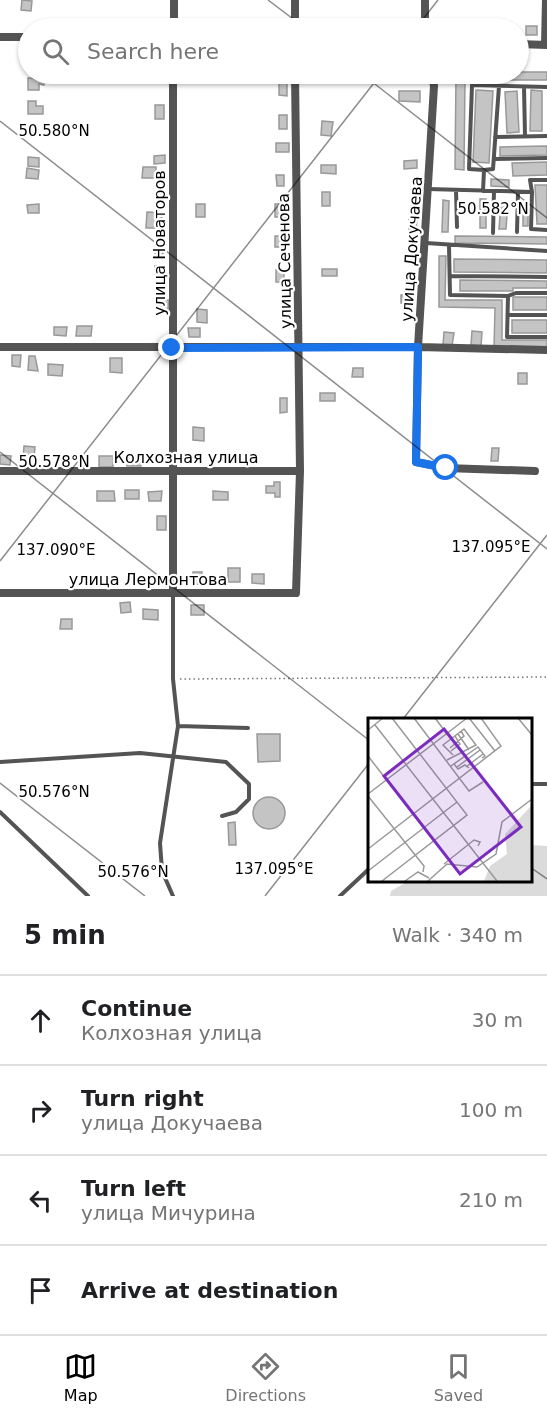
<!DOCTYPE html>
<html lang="en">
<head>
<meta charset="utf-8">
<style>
	:root { --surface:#fff; --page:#f6f6f6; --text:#202124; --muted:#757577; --line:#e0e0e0; --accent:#000 }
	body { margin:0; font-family:"DejaVu Sans",sans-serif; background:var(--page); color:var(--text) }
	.stop { position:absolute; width:18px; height:18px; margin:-14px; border:4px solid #1a73e8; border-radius:50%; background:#fff }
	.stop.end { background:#1a73e8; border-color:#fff; box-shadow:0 2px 6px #0008 }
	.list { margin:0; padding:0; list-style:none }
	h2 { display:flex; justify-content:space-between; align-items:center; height:78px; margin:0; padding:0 24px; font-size:26px }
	h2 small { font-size:20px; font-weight:400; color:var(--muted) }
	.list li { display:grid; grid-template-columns:39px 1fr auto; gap:18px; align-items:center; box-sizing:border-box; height:90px; padding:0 24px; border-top:2px solid var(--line) }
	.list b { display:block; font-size:22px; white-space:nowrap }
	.list p { margin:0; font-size:20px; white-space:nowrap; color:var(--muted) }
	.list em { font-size:20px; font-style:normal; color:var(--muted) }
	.icon { flex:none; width:33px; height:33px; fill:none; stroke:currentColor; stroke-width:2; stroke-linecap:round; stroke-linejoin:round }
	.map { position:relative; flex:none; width:547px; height:896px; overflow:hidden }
	.search { position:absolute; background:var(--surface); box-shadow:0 2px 4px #0004; left:18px; right:18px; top:18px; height:66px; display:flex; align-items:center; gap:15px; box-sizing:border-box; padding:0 21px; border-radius:33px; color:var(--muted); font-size:22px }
	.sheet { height:438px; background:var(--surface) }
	nav { display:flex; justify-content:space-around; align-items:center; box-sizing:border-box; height:84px; border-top:2px solid var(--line); background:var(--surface); font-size:16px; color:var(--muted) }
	nav a { display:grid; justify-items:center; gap:3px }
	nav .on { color:var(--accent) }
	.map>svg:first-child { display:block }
	.green { fill:#dbdbdb }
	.building { fill:#c4c4c4; stroke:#989898; stroke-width:1.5 }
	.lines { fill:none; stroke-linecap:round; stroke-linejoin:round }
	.path { stroke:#767676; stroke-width:1.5; stroke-dasharray:1.5 3; stroke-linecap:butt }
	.lane { stroke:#545454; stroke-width:4 }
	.street { stroke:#545454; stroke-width:8 }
	.route { stroke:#1a73e8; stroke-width:8 }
	.ticks { fill:none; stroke:#000; stroke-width:1.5; stroke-opacity:0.45 }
	.labels { text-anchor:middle; stroke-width:4.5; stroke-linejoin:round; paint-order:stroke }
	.street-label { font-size:16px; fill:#000; stroke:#fff }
	.inset-road { fill:none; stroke:#999; stroke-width:1.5 }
	.view { fill:#7b2cbf; fill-opacity:0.15; stroke:#7b2cbf; stroke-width:3 }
	.inset-edge { fill:none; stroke:#000; stroke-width:3 }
	.ticks-label { font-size:15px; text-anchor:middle; fill:#000; stroke:#fff; stroke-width:4.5; stroke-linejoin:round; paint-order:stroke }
</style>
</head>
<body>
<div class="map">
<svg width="547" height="896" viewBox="0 0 547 896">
	<rect width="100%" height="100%" fill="#fff"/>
	<path class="green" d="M531,845L547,846V896H390L391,891L410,880H530Z"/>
	<path class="building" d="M22,0L32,1L31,11L21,10Z
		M76,19L89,20L88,28H75Z
		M142,19V28H131V20Z
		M526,26H537V35H526Z
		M518,72H547V80H465L464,170L455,169L456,74Z
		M28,78L44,79V85L39,84V90H28Z
		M279,82L287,83V96L279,95Z
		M476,90L493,91L489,163L473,162Z
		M531,90L542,91V131H530Z
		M399,91H420V102L399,101Z
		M517,91L519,132L507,133L505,92Z
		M28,101H36V106H43V114H28Z
		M155,105H164V119H155Z
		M279,115H287V129H279Z
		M322,121L333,122L331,136L321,135Z
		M276,143H289V152H276Z
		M547,146V155L500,156V147Z
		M165,155V163L154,164V156Z
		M28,157L39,158V167L28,166Z
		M417,160V168L404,169V161Z
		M547,162V175L513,176L512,163Z
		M321,165H336V174L321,173Z
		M143,167H156V178H142Z
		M27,168L39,170L38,179L26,178Z
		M276,175H284V186H277Z
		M491,179L509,180V187L491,186Z
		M535,185H547V224H537Z
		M322,192H330V206H322Z
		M480,199H486V228H480Z
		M443,200L449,201L448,232H442Z
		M501,202H508L506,229H499Z
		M39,204V213H28L27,205Z
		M196,204H205V217H196Z
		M275,204H286V217H275Z
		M523,207H528V226H523Z
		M147,212L162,213L161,228H146Z
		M409,219H417L416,232L409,231Z
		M275,236H287V247H275Z
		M455,236L547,237V244L455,243Z
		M156,240L164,241L163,254L155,253Z
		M439,256H446L445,300H502V340H547V348H494L495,308L439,307Z
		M454,259L547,260V273L454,272Z
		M155,266H165V281H156Z
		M322,269H337V276H322Z
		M276,270H284V282H276Z
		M460,280L547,281V288H513V291H460Z
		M414,294V303H401V295Z
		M513,297H547V310H513Z
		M160,300H169L168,312H159Z
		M197,309L207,310V323L197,322Z
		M512,320H547V333H512Z
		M77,326H92L91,336H76Z
		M54,327H67L66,336L54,335Z
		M188,328H200V337H189Z
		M472,331L482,332L481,346L471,345Z
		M444,332L454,333L452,346L443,345Z
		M12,355H21L20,367L12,366Z
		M29,356H35L38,371L28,370Z
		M110,358H122V373L110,372Z
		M48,364L63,365L62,376L48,375Z
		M353,368H363V377H352Z
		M518,373H527V384H518Z
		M320,393H335V401H320Z
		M280,398H287V412L280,413Z
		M193,427L204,428V441L193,440Z
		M24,446L35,447L34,457H23Z
		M492,448H499L498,461H491Z
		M0,455L11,456L10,465L0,464Z
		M127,455L141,456V466H127Z
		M99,456H113V467H99Z
		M274,482H280V497H275V493H266V486H274Z
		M125,490H139V499H125Z
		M97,491H114L115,501H97Z
		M162,491L161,501H149L148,492Z
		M213,491L228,492V500H213Z
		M157,516H166V530H157Z
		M228,568H240V582H228Z
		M193,572H202L201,584H193Z
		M252,574H264V584L252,583Z
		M130,602L131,612L121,613L120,603Z
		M191,605H204V615H191Z
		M143,609L158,610V620L143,619Z
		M61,619H72V629H60Z
		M257,734H280V761L258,762Z
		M253 813a16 16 0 1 1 32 0a16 16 0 1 1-32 0Z
		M235,822L236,845H229L228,823Z"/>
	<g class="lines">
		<path class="path" d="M180,679L547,677"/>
		<path class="lane" d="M524,87L525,136
			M495,137L547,136
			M494,159L547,158
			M484,170L493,169L499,86
			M428,189L532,192L531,229L547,230
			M456,190L457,227
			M483,191L484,170L469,169L472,85L547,87
			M532,192L530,180H547
			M517,232L518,192
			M493,233L494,191
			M426,243L547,251
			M449,246L450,295L508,296L507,337H547
			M450,276L547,277
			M508,296L516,293H547
			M508,315H547
			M173,593V679L178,726L160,843L162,871L173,896
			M178,726L248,728
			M0,762L140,753L226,762L249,784V799L236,812L222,816
			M530,784H547
			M0,812L88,896
			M340,896L370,868"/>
		<path class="street" d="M425,0V28
			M174,28V0
			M295,28V0
			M0,37H28
			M518,44L547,45
			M545,45L546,0
			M432,74L434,86L418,347L416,462L446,468L535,471
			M0,347H418L547,350
			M0,471H300
			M173,592V74
			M0,593H296L300,471L295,74"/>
	</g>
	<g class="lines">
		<path class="route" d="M172,348L418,347L416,462L446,468"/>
	</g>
	<path class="ticks" d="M268,0L305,28M416,28L438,0M362,74L547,218M0,121L547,549M0,452L370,741M0,561L381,74M403,719L547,535M0,783L145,896M530,867L547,879M265,896L370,762"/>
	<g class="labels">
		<g class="street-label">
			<text transform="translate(159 243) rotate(-90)" y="6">улица Новаторов</text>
			<text transform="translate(411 249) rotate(-86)" y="6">улица Докучаева</text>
			<text transform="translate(284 261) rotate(-91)" y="6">улица Сеченова</text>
			<text x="186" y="463">Колхозная улица</text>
			<text x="148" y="585">улица Лермонтова</text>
		</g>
	</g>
	<g transform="translate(368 718)">
		<rect width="164" height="164" fill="#fff"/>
		<path d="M163,88V163H116L122,148L139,136L137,116Z" fill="#dbdbdb"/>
		<path class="inset-road" d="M46,0L101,73L115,64M67,0L79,16M101,0L127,33M150,0L164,17M7,7L129,163M0,12L15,0M90,16L101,32M82,30L96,18L93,13M83,33L92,26L87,18M0,38L45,96M79,42L108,27L96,11L75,27L85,37M86,46L90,51L97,47L101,50M83,48L110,29L117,38L114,40M89,49L112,32M98,49L115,36M0,76L99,0M0,78L56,148L55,154M0,131L133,28L113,0M76,146L106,122L112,124L110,128M0,153L89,84M14,163L99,97L24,0M37,163L50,154L61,160M60,163L79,146L109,149L128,136L134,104L164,81"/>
		<path class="view" d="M76,11L153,109L92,156L16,58Z"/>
		<rect width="164" height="164" class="inset-edge"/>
	</g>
	<g class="ticks-label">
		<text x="54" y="136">50.580°N</text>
		<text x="493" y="214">50.582°N</text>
		<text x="54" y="467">50.578°N</text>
		<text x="491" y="552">137.095°E</text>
		<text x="56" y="555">137.090°E</text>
		<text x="54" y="797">50.576°N</text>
		<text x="274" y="874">137.095°E</text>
		<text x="133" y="877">50.576°N</text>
	</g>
</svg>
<div class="stop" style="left:446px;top:468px"></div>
<div class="stop end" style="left:172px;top:348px"></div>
<div class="search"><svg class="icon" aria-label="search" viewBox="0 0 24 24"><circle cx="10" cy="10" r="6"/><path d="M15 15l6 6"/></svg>Search here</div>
</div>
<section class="sheet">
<h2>5 min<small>Walk · 340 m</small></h2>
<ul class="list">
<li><svg class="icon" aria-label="ahead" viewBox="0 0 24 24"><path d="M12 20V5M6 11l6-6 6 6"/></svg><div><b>Continue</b><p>Колхозная улица</p></div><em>30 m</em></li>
<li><svg class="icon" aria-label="right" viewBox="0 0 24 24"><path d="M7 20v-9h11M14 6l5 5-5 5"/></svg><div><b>Turn right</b><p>улица Докучаева</p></div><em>100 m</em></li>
<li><svg class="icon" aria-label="left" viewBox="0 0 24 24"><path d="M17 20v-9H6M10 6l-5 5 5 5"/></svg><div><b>Turn left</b><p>улица Мичурина</p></div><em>210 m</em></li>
<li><svg class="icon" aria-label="arrive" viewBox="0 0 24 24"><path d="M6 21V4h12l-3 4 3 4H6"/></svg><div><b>Arrive at destination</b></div></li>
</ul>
</section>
<nav>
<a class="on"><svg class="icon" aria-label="map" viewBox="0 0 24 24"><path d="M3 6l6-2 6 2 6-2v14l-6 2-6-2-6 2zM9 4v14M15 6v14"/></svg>Map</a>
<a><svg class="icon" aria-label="directions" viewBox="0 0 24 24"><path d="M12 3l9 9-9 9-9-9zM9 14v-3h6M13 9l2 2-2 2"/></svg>Directions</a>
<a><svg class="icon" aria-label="saved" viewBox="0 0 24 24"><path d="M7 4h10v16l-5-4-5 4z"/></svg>Saved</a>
</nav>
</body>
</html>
